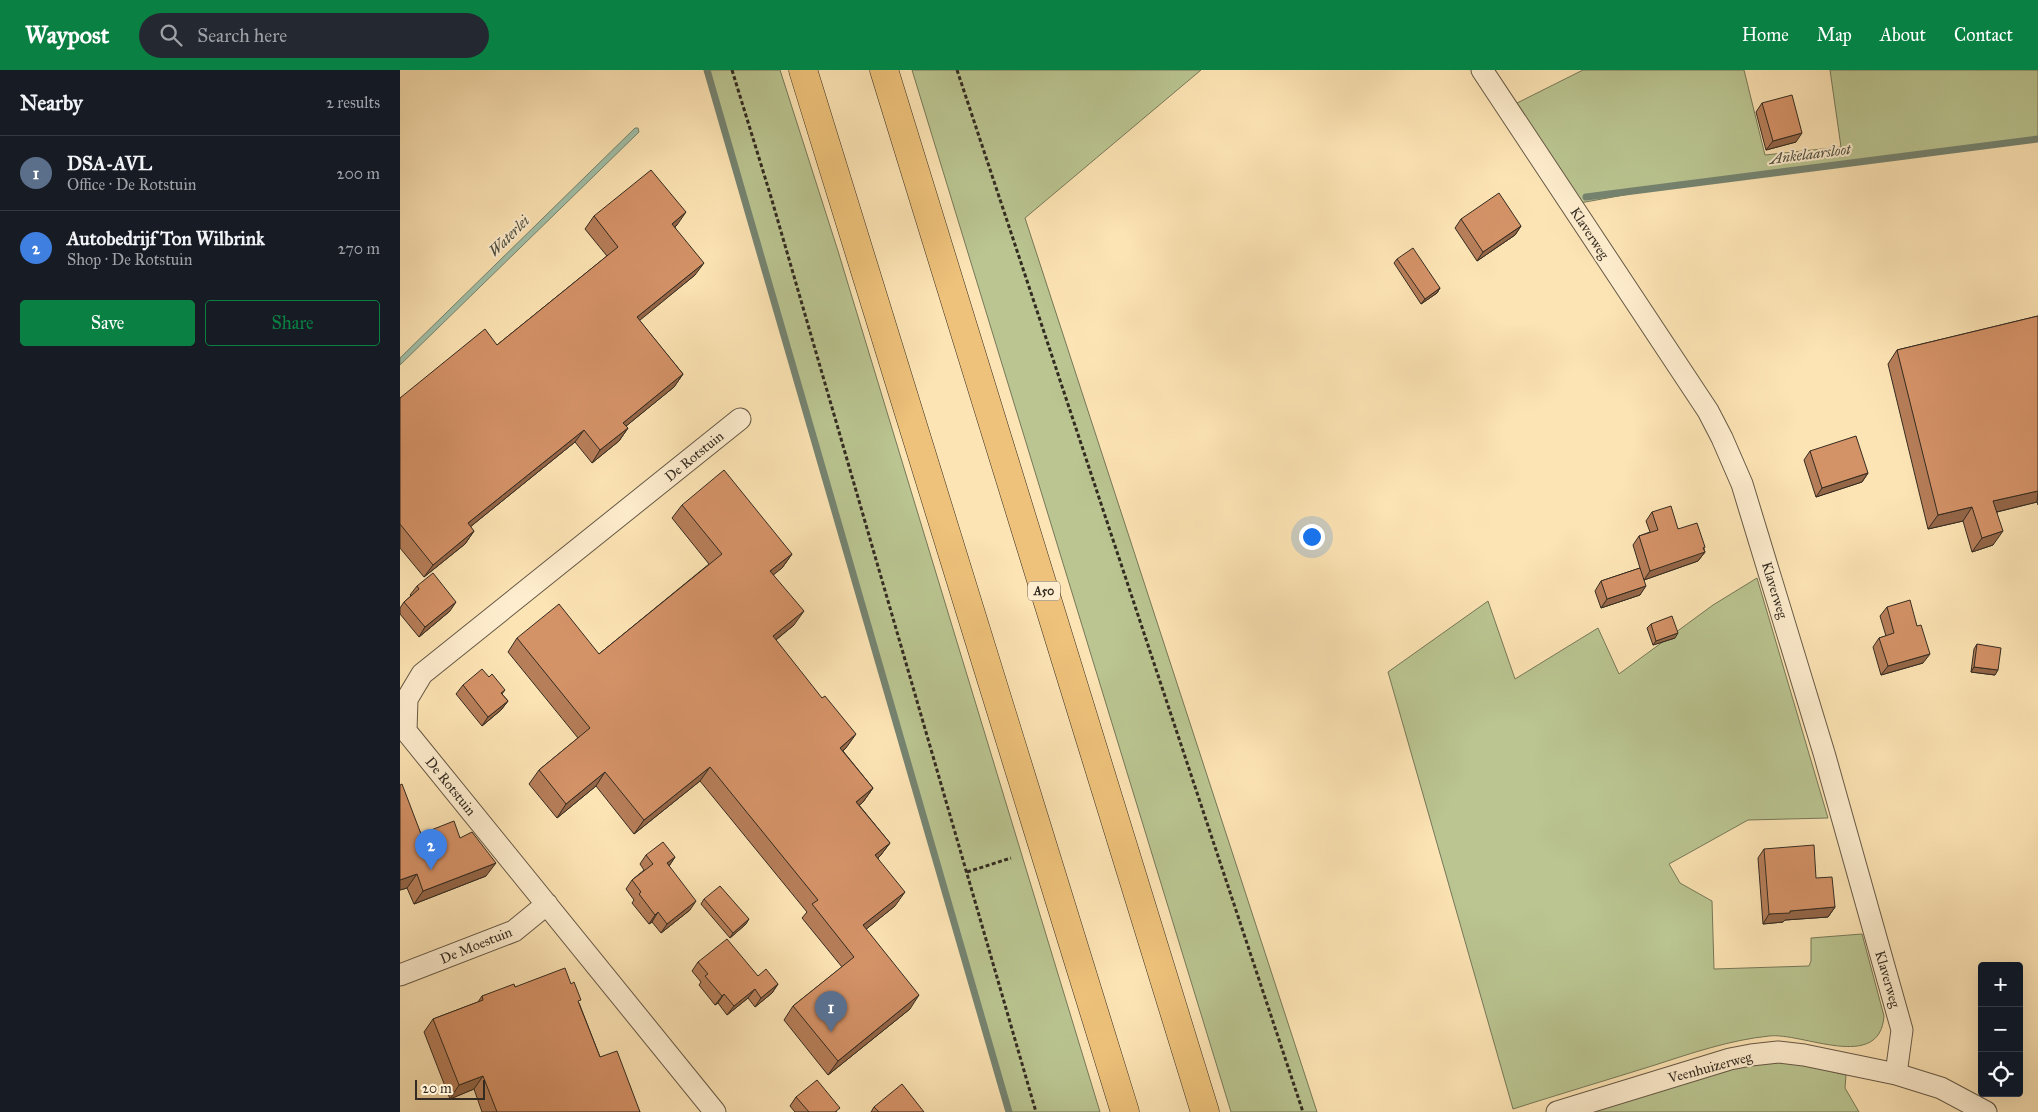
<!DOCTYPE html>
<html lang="en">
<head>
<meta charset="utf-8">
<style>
	:root { --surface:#171b24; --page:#242831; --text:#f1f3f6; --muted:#9ea1a6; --line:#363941; --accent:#0b8043 }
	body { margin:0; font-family:"IM FELL Great Primer",serif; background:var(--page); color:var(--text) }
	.controls { position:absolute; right:15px; bottom:15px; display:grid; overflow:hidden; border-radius:5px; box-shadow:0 5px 20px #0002 }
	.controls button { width:45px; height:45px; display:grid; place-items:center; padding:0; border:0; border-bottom:1px solid var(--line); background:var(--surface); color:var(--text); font:25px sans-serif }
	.scale { position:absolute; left:15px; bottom:12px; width:70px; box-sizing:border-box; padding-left:5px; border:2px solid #332b21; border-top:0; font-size:14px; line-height:18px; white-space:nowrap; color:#332b21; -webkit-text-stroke:4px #feedce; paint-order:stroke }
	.you { position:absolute; left:911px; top:466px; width:18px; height:18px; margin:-12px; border:4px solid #fff; border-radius:50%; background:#1a73e8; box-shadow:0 0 0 8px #1a73e833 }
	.badge { display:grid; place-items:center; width:32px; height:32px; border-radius:50%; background:var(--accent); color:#fff; font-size:16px; font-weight:700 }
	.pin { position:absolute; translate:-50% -41px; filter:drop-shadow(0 1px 2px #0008) }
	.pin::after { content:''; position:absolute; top:26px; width:18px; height:15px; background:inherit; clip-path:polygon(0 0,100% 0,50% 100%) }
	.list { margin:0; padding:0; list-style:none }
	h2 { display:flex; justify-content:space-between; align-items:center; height:65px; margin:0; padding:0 20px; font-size:21px }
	h2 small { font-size:16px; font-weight:400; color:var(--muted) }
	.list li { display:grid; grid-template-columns:32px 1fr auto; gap:15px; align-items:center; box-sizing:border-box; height:75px; padding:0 20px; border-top:1px solid var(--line) }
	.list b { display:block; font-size:19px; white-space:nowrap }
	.list p { margin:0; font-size:16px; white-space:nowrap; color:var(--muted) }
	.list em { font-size:16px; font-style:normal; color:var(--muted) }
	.actions { display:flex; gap:10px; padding:15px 20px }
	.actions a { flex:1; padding:11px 0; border:1px solid var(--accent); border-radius:5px; text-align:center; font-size:18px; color:var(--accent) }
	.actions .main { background:var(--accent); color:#fff }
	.icon { flex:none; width:28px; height:28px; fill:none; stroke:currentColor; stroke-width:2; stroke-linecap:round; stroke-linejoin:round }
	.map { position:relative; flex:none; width:1638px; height:1042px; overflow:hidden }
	header { display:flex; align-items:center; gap:30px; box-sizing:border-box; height:70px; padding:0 25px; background:var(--accent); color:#fff }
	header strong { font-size:24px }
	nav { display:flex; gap:28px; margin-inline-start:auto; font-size:18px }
	.search { width:350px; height:45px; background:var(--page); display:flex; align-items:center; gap:12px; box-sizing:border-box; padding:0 18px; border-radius:28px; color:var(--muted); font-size:19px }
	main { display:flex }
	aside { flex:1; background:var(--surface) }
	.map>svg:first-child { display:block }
	.green { fill:#bac591; stroke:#767859 }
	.water { fill:#a1bfa7; stroke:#758471 }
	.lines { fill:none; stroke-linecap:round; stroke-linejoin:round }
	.stream { stroke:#758471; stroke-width:7 }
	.minor-casing { stroke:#665946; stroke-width:23 }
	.motorway-casing { stroke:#332b21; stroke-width:29 }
	.path { stroke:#332b21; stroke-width:3; stroke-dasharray:4 2.5; stroke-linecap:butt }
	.minor { stroke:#feedce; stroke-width:21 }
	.motorway { stroke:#eec27a; stroke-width:28 }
	.wall { fill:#b67e59; stroke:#332b21 }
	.shaded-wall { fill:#946648; stroke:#332b21 }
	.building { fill:#d49267; stroke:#332b21 }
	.labels { text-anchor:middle; stroke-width:4; stroke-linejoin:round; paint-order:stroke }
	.shield { fill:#feedce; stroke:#706555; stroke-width:1 }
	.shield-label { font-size:12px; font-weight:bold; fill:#332b21 }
	.street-label { font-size:14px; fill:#332b21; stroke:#feedce }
	.water-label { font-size:15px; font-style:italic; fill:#4e5042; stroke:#feedce }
</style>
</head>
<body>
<header>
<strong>Waypost</strong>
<div class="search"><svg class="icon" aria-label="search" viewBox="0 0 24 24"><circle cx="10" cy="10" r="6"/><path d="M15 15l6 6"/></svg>Search here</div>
<nav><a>Home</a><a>Map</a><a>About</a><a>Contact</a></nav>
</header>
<main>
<aside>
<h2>Nearby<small>2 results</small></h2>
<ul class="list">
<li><span class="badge" style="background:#5c6f8a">1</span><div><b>DSA-AVL</b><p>Office · De Rotstuin</p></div><em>200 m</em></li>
<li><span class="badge" style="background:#3f7fe0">2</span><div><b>Autobedrijf Ton Wilbrink</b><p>Shop · De Rotstuin</p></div><em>270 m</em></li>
</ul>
<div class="actions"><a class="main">Save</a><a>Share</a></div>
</aside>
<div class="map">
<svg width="1638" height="1042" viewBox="0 0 1638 1042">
	<rect width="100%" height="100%" fill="#fde4b4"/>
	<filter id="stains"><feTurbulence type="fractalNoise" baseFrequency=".004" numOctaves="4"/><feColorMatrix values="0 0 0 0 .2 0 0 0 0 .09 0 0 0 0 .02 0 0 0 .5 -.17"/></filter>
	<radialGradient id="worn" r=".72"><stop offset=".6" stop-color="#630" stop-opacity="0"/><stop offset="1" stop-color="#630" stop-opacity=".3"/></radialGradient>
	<path class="green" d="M305,0H380L438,181L700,1042H611Z
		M512,0H801L625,148L917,1042H831Z
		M1183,0H1344L1365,85L1441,77L1430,0H1638V69L1246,121L1180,133L1113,35Z
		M1357,508L1428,748L1348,750L1269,794L1280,813L1312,831L1314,899L1409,896L1411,891V868L1462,864L1484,946C1480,1003 1402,962 1369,966C1330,970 1292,983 1255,995C1207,1010 1160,1024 1113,1039L988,602L1088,531L1115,609L1198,558L1219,604L1313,535Z
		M1363,991L1396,993L1446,1005L1445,1018L1459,1042H1188L1338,995Z"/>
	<path class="water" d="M235,58H238L239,62L0,295V288Z"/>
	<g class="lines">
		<path class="stream" d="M307,0L609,1042
			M1186,127L1638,69"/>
		<g class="minor-casing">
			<path id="minor" d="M1082,0L1308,341L1322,368L1342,414L1424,683L1502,960L1496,1004
				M0,905L114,861L147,834
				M315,1042L6,661L7,629L22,604L340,349
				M1157,1042L1330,989L1351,985L1378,982L1404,985L1496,1004L1541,1018L1586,1042"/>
		</g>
		<g class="motorway-casing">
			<path id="motorway" d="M403,0L725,1042
				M484,0L805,1042"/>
		</g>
		<path class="path" d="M332,0L371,127L636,1042
			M557,0L903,1042
			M567,802L611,788"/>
		<use href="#minor" class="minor"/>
		<use href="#motorway" class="motorway"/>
	</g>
	<path class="wall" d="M1362,33L1396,72L1366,80L1356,42Z
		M194,146L277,155L275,157L295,205L239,250L283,304L274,317L226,356L228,358L219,371L192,393L175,372L70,457L74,461L65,474L24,507L0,478V328L97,275L207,186L185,159Z
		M1061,149L1121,156L1115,165L1077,191L1055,158Z
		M997,189L1040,218L1037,223L1021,234L994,193Z
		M1638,246V435L1637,432L1597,442L1593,475L1572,482L1563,451L1528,459L1488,294L1497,280Z
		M1410,381L1468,403L1462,412L1416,427L1404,390Z
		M282,435L392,484L382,498L373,504L394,555L376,570L446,678L443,681L473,718L463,732L459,735L490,773L480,786L478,788L495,836L466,859L510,939L428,1005L384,950L393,936L442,897L402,848L407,842L300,711L234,764L196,716L157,748L129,714L139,700L178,668L108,582L117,568L199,584L309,494L272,448Z
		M1252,442L1278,459L1304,479L1305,482L1298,491L1244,510L1240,525L1201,538L1195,521L1201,511L1240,498L1233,475L1239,466L1250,462L1246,451Z
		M17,516L50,541L19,567L0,544V538L4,532L11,526L10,525Z
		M1487,537L1517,556L1523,593L1481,605L1473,577L1479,568L1486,566L1480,546Z
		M1251,554L1275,568L1253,575L1247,558Z
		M1577,574L1595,605L1571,602L1574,579Z
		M63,615L105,620L102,624L108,631L101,640L82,656L56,624Z
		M0,715L21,764L60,768L86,806L14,834L7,818L0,820Z
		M1364,779L1416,808L1435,837L1428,847L1385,850L1383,852L1363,854L1358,788Z
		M246,785L275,787L269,796L290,840L261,863L252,852L249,854L232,833L234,830L226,819L232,810L244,800L240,794Z
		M304,829L346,854L330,868L301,834Z
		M298,892L358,906L378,914L372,923L355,937L348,928L327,945L318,933L315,935L299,915L301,912L292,901Z
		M115,917L179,933L200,987L240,1042H82L74,1019L50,1029L24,962L33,949L78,932L82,926Z
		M396,1027L437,1042H395L390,1036Z
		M474,1037L524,1042H471Z"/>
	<path class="shaded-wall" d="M1402,63L1396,72L1366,80L1373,71Z
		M286,142L277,155L263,166L272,154Z
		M1121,156L1115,165L1077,191L1083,182Z
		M304,193L295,205L228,260L237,247Z
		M1040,218L1037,223L1021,234L1025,229Z
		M283,304L274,317L214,366L223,353Z
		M228,358L219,371L192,393L200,380Z
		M184,360L175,372L59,466L68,453Z
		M1468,403L1462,412L1416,427L1422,418Z
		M1638,421L1637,432L1584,445L1593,431Z
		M1572,437L1563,451L1528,459L1538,445Z
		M74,461L65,474L24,507L33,495Z
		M1603,461L1593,475L1572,482L1582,468Z
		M1305,477L1301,483L1305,482L1298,491L1244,510L1250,501Z
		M392,484L382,498L361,515L370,501Z
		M1246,516L1240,525L1201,538L1207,529Z
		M56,532L50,541L19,567L25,557Z
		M404,541L394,555L363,580L373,566Z
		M1278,563L1275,568L1253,575L1256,571Z
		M1530,584L1523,593L1481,605L1488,596Z
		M1574,597L1598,600L1595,605L1571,602Z
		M108,631L101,640L82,656L88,647Z
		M456,664L446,678L430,691L440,678Z
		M310,697L300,711L234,764L244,750Z
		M205,702L196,716L157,748L166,734Z
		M473,718L463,732L447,746L456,732Z
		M490,773L480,786L465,799L475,785Z
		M275,787L269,796L267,793Z
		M96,793L86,806L14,834L23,821Z
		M17,804L7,818L0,820V810Z
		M505,822L495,836L454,869L463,855Z
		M296,831L290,840L261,863L267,854Z
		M1435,837L1428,847L1385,850L1383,852L1363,854L1369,844L1390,841Z
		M258,842L252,852L249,854L255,845Z
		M349,849L346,854L330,868L333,863Z
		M378,914L372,923L355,937L361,928Z
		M355,919L348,928L327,945L334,936Z
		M324,924L318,933L315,935L322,926Z
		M519,925L510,939L428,1005L438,991Z
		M83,1006L74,1019L50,1029L59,1015Z"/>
	<path class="building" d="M1392,25L1402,63L1373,71L1362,33Z
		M251,100L286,142L272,154L304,193L237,247L283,304L223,353L228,358L200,380L184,360L68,453L74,461L33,495L0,454V328L85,259L97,275L218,177L194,146Z
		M1099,123L1121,156L1083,182L1061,149Z
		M1013,178L1040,218L1025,229L997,189Z
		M1638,246V421L1593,431L1603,461L1582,468L1572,437L1538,445L1497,280Z
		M1456,366L1468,403L1422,418L1410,381Z
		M324,400L392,484L370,501L404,541L373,566L422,628L425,626L456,664L440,678L473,718L456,732L490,773L475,785L505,822L463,855L519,925L438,991L393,936L454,887L412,834L418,830L310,697L244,750L205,702L166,734L139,700L190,658L117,568L159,534L199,584L322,484L282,435Z
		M1271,436L1278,459L1297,453L1305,477L1303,478L1305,482L1250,501L1239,466L1258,460L1252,442Z
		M1240,498L1246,516L1207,529L1201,511Z
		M33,503L56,532L25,557L4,532L19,519L17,516Z
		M1510,530L1517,556L1521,555L1530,584L1488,596L1479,568L1494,563L1487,537Z
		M1272,546L1278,563L1256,571L1251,554Z
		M1577,574L1601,578L1598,600L1574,597Z
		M82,599L89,607L92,604L105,620L101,623L108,631L88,647L63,615Z
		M2,714L21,764L54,751L60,768L72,762L96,793L23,821L17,804L0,810V715Z
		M263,772L275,787L267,793L296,831L267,854L258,842L255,845L239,824L241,822L232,810L253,794L246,785Z
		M1414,775L1416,808L1432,807L1435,837L1390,841V843L1369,844L1364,779Z
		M320,816L349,849L333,863L304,829Z
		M327,869L358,906L366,899L378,914L361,928L355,919L334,936L324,924L322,926L305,906L308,904L298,892Z
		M165,898L171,914L174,912L181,930L178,931L200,987L217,981L240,1042H97L83,1006L59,1015L33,949L83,930L82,926L114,914L115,917Z
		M417,1010L440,1038L435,1042H409L396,1027Z
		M502,1014L524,1042H479L474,1037Z"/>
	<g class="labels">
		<rect class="shield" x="628" y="511.5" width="32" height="19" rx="4"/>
		<g class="shield-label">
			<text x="644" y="525">A50</text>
		</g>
		<g class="street-label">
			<text transform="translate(1190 163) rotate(57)" y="5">Klaverweg</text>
			<text transform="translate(294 386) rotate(-39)" y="5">De Rotstuin</text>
			<text transform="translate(1375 520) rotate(73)" y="5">Klaverweg</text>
			<text transform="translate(51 716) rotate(51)" y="5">De Rotstuin</text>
			<text transform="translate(76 875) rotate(-22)" y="5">De Moestuin</text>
			<text transform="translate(1488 909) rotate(74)" y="5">Klaverweg</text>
			<text transform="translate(1310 997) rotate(-15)" y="5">Veenhuizerweg</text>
		</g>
		<g class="water-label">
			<text transform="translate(1410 84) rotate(-7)" y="5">Ankelaarsloot</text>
			<text transform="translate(109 166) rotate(-45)" y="5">Waterlei</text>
		</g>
	</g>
	<rect width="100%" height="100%" filter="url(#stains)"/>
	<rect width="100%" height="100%" fill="url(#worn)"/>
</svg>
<div class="controls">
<button>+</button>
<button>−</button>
<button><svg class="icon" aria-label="locate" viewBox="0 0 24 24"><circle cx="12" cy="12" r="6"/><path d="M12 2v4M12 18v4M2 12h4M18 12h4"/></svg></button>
</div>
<div class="scale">20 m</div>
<div class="you"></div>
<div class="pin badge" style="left:431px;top:962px;background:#5c6f8a">1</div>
<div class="pin badge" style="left:31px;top:800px;background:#3f7fe0">2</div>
</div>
</main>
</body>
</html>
